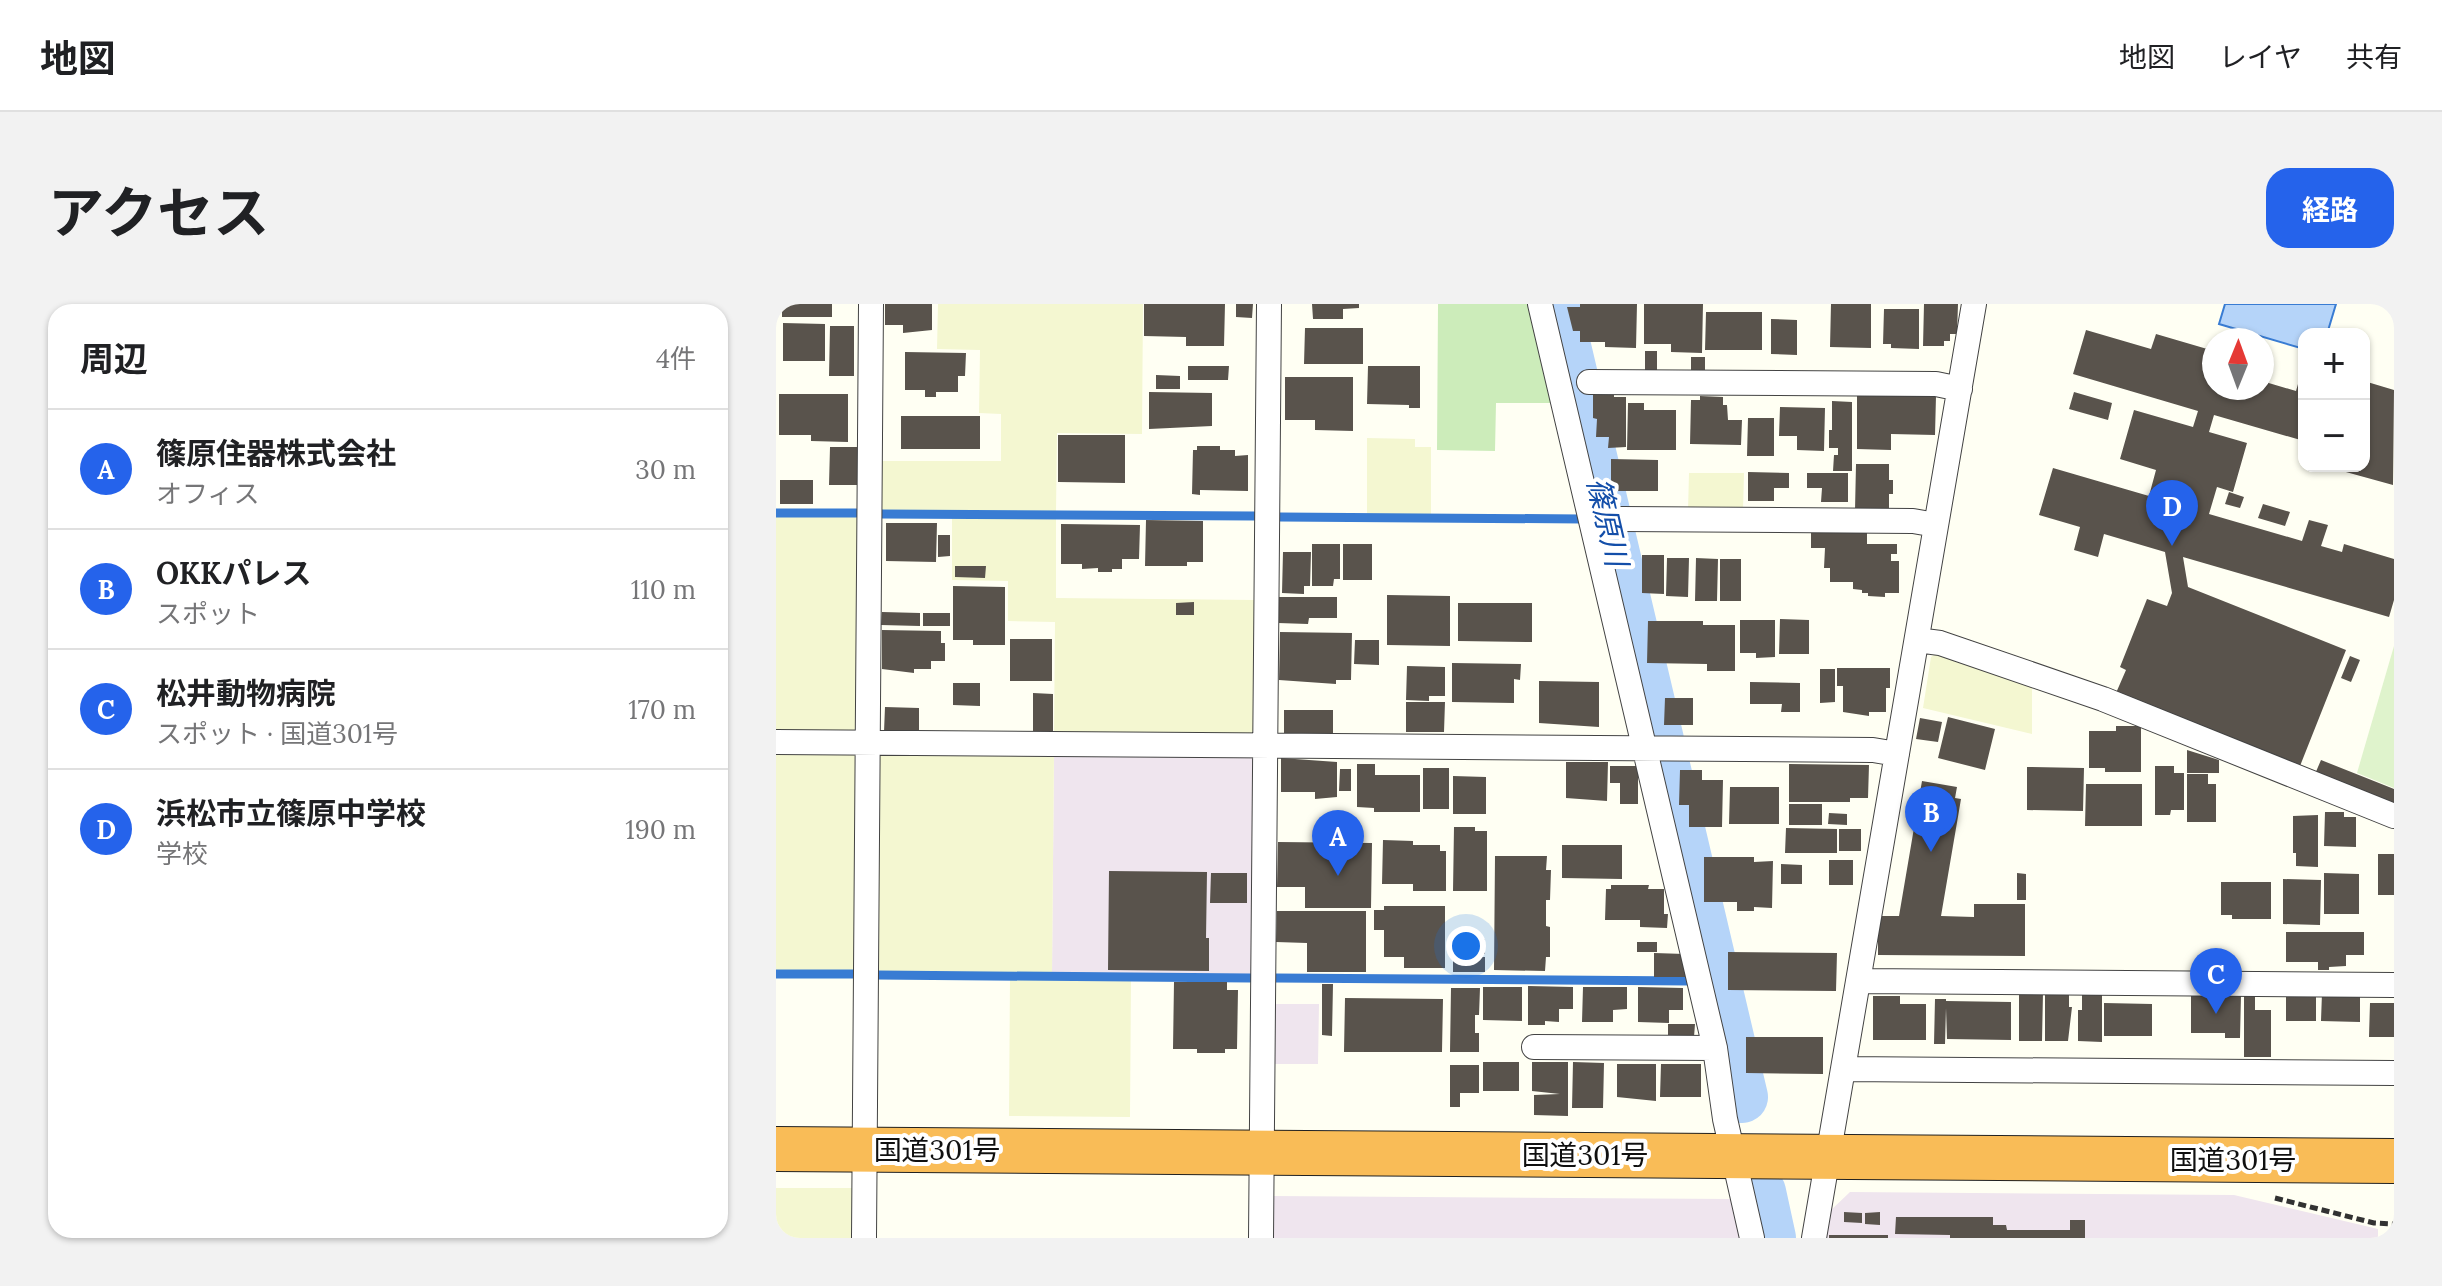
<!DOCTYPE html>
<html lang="ja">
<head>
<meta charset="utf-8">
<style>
	:root { --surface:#fff; --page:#f2f2f2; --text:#202124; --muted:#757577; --line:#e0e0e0; --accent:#2563eb }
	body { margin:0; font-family:Lora,"Noto Sans JP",serif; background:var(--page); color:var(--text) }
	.controls { position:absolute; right:24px; top:24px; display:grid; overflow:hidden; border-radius:16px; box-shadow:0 2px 6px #0004 }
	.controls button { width:72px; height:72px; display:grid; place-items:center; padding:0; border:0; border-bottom:2px solid var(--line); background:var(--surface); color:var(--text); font:40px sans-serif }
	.compass { position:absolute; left:1426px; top:24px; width:72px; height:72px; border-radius:50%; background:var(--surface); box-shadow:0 2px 6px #0004; rotate:1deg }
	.you { position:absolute; left:690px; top:642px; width:28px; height:28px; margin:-20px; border:6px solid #fff; border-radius:50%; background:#1a73e8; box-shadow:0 0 0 12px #1a73e833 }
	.badge { display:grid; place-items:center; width:52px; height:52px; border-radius:50%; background:var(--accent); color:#fff; font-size:26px; font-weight:700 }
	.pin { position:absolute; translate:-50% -66px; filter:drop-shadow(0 2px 4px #0008) }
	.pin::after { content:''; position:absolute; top:42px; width:28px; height:24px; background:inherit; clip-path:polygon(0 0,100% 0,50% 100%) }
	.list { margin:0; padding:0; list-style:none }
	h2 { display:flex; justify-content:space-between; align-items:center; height:104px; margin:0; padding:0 32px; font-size:34px }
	h2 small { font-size:26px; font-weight:400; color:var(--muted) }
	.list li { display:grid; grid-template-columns:52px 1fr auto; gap:24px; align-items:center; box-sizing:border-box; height:120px; padding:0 32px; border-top:2px solid var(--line) }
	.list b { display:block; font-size:30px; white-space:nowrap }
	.list p { margin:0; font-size:26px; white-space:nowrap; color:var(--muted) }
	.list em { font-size:26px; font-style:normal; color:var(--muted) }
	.map { position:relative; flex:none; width:1618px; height:934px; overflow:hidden; border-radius:24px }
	header { display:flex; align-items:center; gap:48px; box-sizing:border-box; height:112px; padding:0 40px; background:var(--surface); border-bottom:2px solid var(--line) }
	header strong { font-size:38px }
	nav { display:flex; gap:44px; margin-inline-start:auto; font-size:28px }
	.intro { display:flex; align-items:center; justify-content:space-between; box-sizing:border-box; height:192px; padding:0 48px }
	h1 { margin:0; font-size:56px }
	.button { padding:20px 36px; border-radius:24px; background:var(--accent); color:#fff; font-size:28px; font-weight:700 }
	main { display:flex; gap:48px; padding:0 48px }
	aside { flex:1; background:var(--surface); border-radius:24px; box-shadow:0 2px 6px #0004 }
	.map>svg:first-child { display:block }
	.industrial { fill:#efe5ee }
	.farmland { fill:#f4f7d1 }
	.green { fill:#ccecba }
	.pitch { fill:#dff3cc }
	.water { fill:#b5d4f9; stroke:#397cd3; stroke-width:2 }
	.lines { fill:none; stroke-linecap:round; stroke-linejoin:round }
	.stream { stroke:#397cd3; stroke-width:9 }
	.river { stroke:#b5d4f9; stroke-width:52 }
	.building { fill:#59534c }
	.street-casing { stroke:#434343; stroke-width:26 }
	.highway-casing { stroke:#212121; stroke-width:46 }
	.path { stroke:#323232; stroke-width:5; stroke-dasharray:8 4; stroke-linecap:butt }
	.street { stroke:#fff; stroke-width:24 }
	.highway { stroke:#f9bc57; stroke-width:44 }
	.labels { text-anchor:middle; stroke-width:8; stroke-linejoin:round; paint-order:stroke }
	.street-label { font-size:28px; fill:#101010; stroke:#fff }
	.water-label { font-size:30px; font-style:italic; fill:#134ea9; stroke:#fff }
</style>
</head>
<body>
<header>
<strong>地図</strong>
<nav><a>地図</a><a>レイヤ</a><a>共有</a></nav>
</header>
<div class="intro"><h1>アクセス</h1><a class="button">経路</a></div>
<main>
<aside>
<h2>周辺<small>4件</small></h2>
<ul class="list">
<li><span class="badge">A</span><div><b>篠原住器株式会社</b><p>オフィス</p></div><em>30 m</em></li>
<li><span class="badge">B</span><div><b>OKKパレス</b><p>スポット</p></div><em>110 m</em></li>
<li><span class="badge">C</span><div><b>松井動物病院</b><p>スポット · 国道301号</p></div><em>170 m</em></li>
<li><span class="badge">D</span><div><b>浜松市立篠原中学校</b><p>学校</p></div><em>190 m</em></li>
</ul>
</aside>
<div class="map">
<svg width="1618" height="934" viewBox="0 0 1618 934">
	<rect width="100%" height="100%" fill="#fffff3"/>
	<path class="industrial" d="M278,448L472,450L478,456L477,671L276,669Z
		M498,700H543L542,760H497Z
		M1074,888L1458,891L1602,925V934H1049L1053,908Z
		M496,892L958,895L967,934H496Z"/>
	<path class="farmland" d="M162,0H367L366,130L281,129L280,209L104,207L105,157H225V110L203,109L204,46L161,45Z
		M591,134L639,135V143H655V211H591Z
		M913,169H968L967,207H912Z
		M0,211L82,212L81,423L74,429H0Z
		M176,212L280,213V294L480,296L478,426L472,433L278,431L279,318L232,317V277L176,276Z
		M1163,348L1256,380V430L1147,404L1155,353Z
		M0,446L74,447L80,453L79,668L0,667Z
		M109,447L278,448L276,669L101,668L102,454Z
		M234,674L355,675L354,813L233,812Z
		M0,884H77V934H0Z"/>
	<path class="green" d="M662,0H757L781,99H720L719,147L661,146Z"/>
	<path class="pitch" d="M1618,342V484L1581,469Z"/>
	<path class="water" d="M1449,0H1560L1551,30H1528V45L1443,20Z"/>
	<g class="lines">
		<path class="stream" d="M0,209H80
			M106,210L478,212
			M504,213L806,215
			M0,670H79
			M101,671L474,674
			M500,674L914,677"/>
		<path class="river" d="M779,0L882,436
			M886,453L966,793
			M984,888L994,934"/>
	</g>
	<path class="building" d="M6,0H56V13H6Z
		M109,0H156V26L127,29V21H109Z
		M368,0H449L448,42H410V33L368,32Z
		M460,0H477L476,14L460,13Z
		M536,0H583V4L567,5V15H537Z
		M804,0H861L860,44L829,43V38H804V27H797L791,3H804Z
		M868,0H927L926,49L895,48V40H868Z
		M1055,0H1095V44L1054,43Z
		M1148,0H1182L1181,30H1174V37H1168V42H1147Z
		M1108,5H1143V45L1115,44V40H1107Z
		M930,8H986V46H929Z
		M995,15L1021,16V51L995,50Z
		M7,19L49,20V57H7Z
		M54,22H78V72H53Z
		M529,24H587V60H528Z
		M1310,26L1375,45L1380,30L1438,47V84H1486V77L1520,87L1522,80L1528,82V137L1438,111L1433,128L1471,139L1457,188L1441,183L1433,210L1526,237L1533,216L1552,221L1545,242L1566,248L1568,240L1618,255V296L1613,313L1407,253L1412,283L1570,346L1524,462L1340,389L1350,366L1344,363L1371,295L1391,302L1396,289L1389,248L1328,230L1322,253L1298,246L1304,223L1263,211L1277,164L1373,192L1380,166L1344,155L1358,106L1417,123L1422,107L1297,70Z
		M869,47H881V69H869Z
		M129,48L190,49L189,72H182V88H160V93H149V86H129Z
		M915,53H929V70H915Z
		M412,62H453L452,76H412Z
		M592,62H644V104H633V101L591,100Z
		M380,71L404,72V85H380Z
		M509,73H577V127L539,126V116H509Z
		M1588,77L1618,86L1617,181L1559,165L1560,162H1588Z
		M373,88L436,89V122L373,125Z
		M817,88H838V93H850V143L832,144L833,133H820L821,115L817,114Z
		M1298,88L1336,99L1332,116L1293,105Z
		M3,90H72V138L35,137V131H3Z
		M1081,91L1160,92L1159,131L1115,130V146L1081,145Z
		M924,92L947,93V101H951L952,116H966L965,141L914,140L915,96H924Z
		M1056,97L1076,98V167H1057L1058,151H1062V144H1053V126H1056Z
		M852,99H868V106H900V146H851Z
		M1004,103L1049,104L1048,147L1021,146V132H1003Z
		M125,112H204V145H125Z
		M972,114H998V152H971Z
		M282,131H349V179L282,178Z
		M421,142H444V146H459V152L472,151V187L424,186V191L416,190L417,146H421Z
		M54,143H81V181H53Z
		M835,155L882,156V187H835Z
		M1080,160H1113V176H1117V190H1113V206H1079Z
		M972,168L1013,169V184H998V197H972Z
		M1031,169H1072V198H1045L1046,184H1031Z
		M4,176H37V200H4Z
		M1453,188L1468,193L1464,204L1449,200Z
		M1487,200L1514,208L1509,222L1482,214Z
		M370,216L427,217V258H411V262H369Z
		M110,219H161L160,258L110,257Z
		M285,220L364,221L363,255H346V265H336V268H322V264L306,265V260H285Z
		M1035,226H1091V240H1121V250H1115V257H1123V289H1109V293L1092,292V289H1086V286L1077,285V278H1054V264H1048L1049,244H1035Z
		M162,231H174V252L162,253Z
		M536,240H564V275H558L557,282H536Z
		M567,240H596V276H567Z
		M507,248H535L534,282H528V290L506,289Z
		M866,251H888V290L866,289Z
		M891,254H913L912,293L890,292Z
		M920,254L942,255L941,297H919Z
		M944,255H965V297H944Z
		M179,262H210L209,274L179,273Z
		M177,282L229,283V341H197V336H177Z
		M611,291L674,292V342L611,341Z
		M502,293H561V314H533L532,320L502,319Z
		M418,298V311H400V299Z
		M682,299H756V338L682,337Z
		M106,308L144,309V322L105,321Z
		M147,309H174V322H147Z
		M1004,315L1033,316V350H1003Z
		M964,316H999V353L980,354V349H964Z
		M872,317H927V321H959V367H931V360L871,359Z
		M106,326L165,327V339H169V357H155V365H138V369L106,365Z
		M504,328L576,329L575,376H560V380L503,376Z
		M234,335H276V377H234Z
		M579,336H603V361L578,360Z
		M1574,352L1584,356L1575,378L1565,374Z
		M676,359L745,360L744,376L738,375V399L676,398Z
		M631,362L669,363V392H653V397L630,396Z
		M1061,364H1114V384H1110V408H1093V412L1067,408V382H1061Z
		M1044,365H1059V398L1044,399Z
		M763,377L823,378V423L763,419Z
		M974,378L1024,379V408H1005L1006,400H974Z
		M177,379H204V402L177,401Z
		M257,389L277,390V429L257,428Z
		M889,394H917V421H888Z
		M630,398H669L668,428H630Z
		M109,403L143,404V429L108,428Z
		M508,406H557V431H508Z
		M1172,413L1219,425L1209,466L1162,454Z
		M1144,414L1166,418L1162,438L1140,435Z
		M1340,422H1365V468H1329V464H1313V427H1340Z
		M1411,446L1443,456V469H1411Z
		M505,454L561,458V493L539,495V488H505Z
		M1545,456L1618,485V501L1539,470Z
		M790,458H832L831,497L790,494Z
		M581,460H599V471H644V508H598V504L581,503Z
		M1013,460L1093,461L1092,494H1074V498H1013Z
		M834,462H862V500H844V479H834Z
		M1379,462H1398V469H1408V506H1395L1394,511H1379Z
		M1251,463L1308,464L1307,507L1251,506Z
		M647,464H673V505H647Z
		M564,465H575V487H563Z
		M904,466H926V476H947L946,523H913V501H903Z
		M1411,470H1432V480H1440V518H1411Z
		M677,472L710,473V510H677Z
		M1146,477L1181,483L1179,494L1185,495L1165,612L1198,613V600H1249V652L1102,651V612H1123Z
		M1310,480H1366V522H1309Z
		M954,483H1003V520H953Z
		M1013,500H1046V521H1013Z
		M1549,508H1568V513H1580V543L1548,542Z
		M1053,509L1071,510V521L1052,520Z
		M1542,511V563L1520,562V549H1517V512Z
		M678,523H699V527H711V587H677Z
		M1010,524L1061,525V549H1009Z
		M1063,525H1085V547H1063Z
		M607,536L637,537V541H664V547H670V587H637V580H606Z
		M502,538L596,539L595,604H529V583H501Z
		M786,541H846V575L786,574Z
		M1602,550H1618V591H1602Z
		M719,552H771L770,566H775L774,596H770V622L774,623V653H770L769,667L718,666Z
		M928,553H978V558L997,557L996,604L978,603V607H961V598H928Z
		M1053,556H1077V581H1053Z
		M1005,560L1026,561V580H1005Z
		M333,567L431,568L430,634H433V667L332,666Z
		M435,569H471V599H434Z
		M1241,569L1250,570V596H1241Z
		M1548,569L1583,570V610H1548Z
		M1507,575L1545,576L1544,621L1507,620Z
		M1445,578H1495V615H1456V611H1445Z
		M835,581H873L872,585H888V610H892L891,624L864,623V616H829L830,585H835Z
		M608,602H669V664H628V653H608V626H598V606H608Z
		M501,607H590V668H531V639L500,638Z
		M1510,628H1588V651H1570V662L1553,663V666H1542V658H1510Z
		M678,635H709V650H677Z
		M861,638H881V648H861Z
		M952,648L1061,649L1060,687L952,686Z
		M878,649L909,650V673H878Z
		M677,653H709V668H677Z
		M398,678H451V686H462L461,745H449V749H421V745H397Z
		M546,680H557L556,732L546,731Z
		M752,682L797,683V705H783V718L769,717V721H752Z
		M707,683H746V717L707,716Z
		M807,683H851V705L837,706V718H806Z
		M862,683L907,684V706H893V719L862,718Z
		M675,684H704L703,711H699V729H703V748H674Z
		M1243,688H1267L1266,737H1243Z
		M1269,688H1293V703H1296L1292,737H1269Z
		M1306,688L1326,689V738L1302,737V706H1306Z
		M1415,688L1465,691L1464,734H1449V729H1415Z
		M1510,688L1540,689V717H1510Z
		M1546,689H1584V718L1545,717Z
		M1468,691H1479V706H1495V753H1468Z
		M1097,692H1124V700H1150V736H1097Z
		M569,694L667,695L666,748H568Z
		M1159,695H1170V697L1235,698V736L1171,735L1170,704L1169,740H1158Z
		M1328,699L1376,700V732H1328Z
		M1594,699H1618V733H1593Z
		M892,720H919L918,733H892Z
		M970,733H1047V770L970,769Z
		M707,758H743V787H707Z
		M756,758H792V812L758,811V791L784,790L756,787Z
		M797,758L828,759L827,804H796Z
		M841,760H880V797L841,793Z
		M885,760H925V793H884Z
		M674,761H703V789H684V803H674Z
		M1068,908L1086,909V919L1068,918Z
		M1104,908V921L1089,920V909Z
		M1120,913H1217V921H1230L1231,926H1294V916H1309V934H1174V931L1119,930Z
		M1053,931H1112V934H1053Z"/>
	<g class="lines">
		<g class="street-casing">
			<path id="street" d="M764,0L939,744L949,815L976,934
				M813,78L1160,80L1184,85
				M845,215L1137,217L1160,221
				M1141,336L1164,339L1327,395L1618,512
				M0,438L1097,446L1121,450
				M1082,677L1618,681
				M758,743L939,744
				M1067,765L1618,769
				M88,934L95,0
				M485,934L493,0
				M1038,934L1198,0"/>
		</g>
		<g class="highway-casing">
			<path id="highway" d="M0,845L1618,857"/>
		</g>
		<path class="path" d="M1499,894L1598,919L1618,920"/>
		<use href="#street" class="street"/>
		<use href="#highway" class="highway"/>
	</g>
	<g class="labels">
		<g class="street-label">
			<text x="161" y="856">国道301号</text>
			<text x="809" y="861">国道301号</text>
			<text x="1457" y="866">国道301号</text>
		</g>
		<g class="water-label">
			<text transform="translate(831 218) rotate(77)" y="10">篠原川</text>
		</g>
	</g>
</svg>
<div class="controls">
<button>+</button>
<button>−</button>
</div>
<svg class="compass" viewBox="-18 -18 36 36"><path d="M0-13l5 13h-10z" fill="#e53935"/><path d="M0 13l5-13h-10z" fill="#757577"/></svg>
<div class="you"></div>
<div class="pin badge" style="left:562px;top:572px">A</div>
<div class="pin badge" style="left:1155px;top:548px">B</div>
<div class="pin badge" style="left:1440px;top:710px">C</div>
<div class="pin badge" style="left:1396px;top:242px">D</div>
</div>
</main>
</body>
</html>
